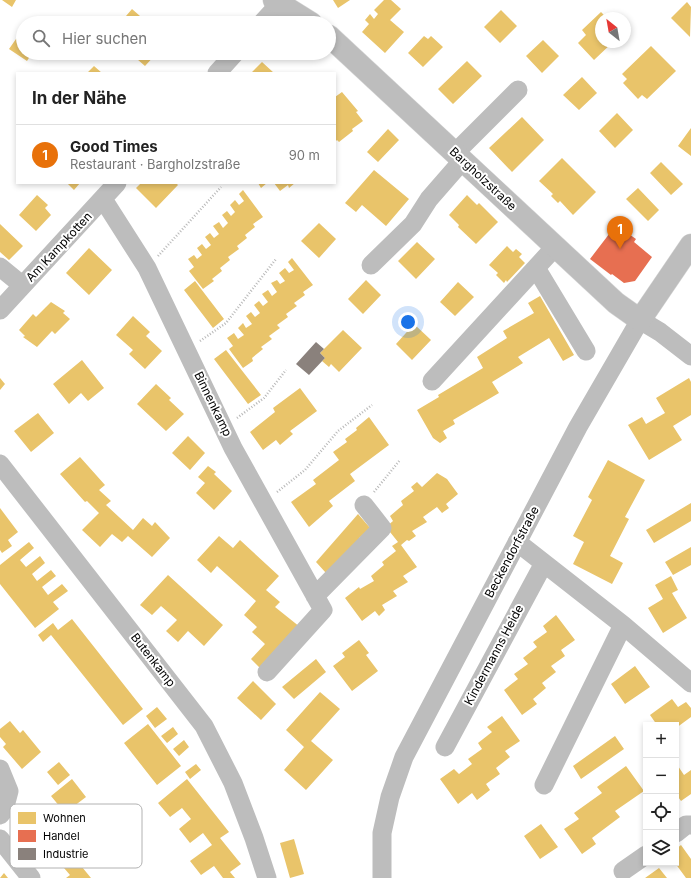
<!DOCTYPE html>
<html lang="de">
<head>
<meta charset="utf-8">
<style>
	:root { --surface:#fff; --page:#f6f6f6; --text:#222; --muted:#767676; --line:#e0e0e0; --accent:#7c3aed }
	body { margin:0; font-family:Inter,sans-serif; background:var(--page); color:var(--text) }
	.controls { position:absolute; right:12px; bottom:12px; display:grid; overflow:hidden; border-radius:0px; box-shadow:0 2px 6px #0003 }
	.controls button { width:36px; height:36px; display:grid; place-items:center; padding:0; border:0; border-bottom:1px solid var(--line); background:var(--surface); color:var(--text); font:20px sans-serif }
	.compass { position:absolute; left:595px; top:12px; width:36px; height:36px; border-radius:50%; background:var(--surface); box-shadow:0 2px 6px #0003; rotate:329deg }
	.you { position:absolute; left:408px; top:322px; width:14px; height:14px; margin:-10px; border:3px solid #fff; border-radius:50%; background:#1a73e8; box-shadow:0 0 0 6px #1a73e833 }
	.badge { display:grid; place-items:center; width:26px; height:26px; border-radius:50%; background:var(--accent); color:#fff; font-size:13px; font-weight:700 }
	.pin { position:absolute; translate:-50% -33px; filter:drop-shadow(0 1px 2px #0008) }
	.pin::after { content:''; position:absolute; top:21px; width:14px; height:12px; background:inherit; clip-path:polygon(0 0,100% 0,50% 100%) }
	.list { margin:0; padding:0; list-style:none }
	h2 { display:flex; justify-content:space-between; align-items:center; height:52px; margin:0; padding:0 16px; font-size:17px }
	h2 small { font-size:13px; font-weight:400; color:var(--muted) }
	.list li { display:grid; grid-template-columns:26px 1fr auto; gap:12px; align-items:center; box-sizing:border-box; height:60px; padding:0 16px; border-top:1px solid var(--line) }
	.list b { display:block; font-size:15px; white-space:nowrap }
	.list p { margin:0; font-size:13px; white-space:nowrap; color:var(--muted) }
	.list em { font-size:13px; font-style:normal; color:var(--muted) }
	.icon { flex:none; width:22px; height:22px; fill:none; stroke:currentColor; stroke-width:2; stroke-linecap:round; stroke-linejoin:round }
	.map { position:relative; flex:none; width:691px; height:878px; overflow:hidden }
	.search { position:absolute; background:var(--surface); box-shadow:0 2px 6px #0003; left:16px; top:16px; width:320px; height:44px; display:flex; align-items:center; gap:10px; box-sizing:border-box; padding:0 14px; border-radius:22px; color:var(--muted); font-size:15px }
	.panel { position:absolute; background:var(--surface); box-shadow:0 2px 6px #0003; left:16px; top:72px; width:320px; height:112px; border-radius:0px }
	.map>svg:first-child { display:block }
	.homes { fill:#e9c46a }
	.shops { fill:#e76f51 }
	.industry { fill:#8a817c }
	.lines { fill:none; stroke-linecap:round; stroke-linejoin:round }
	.major-casing { stroke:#dbdbdb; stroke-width:23 }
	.path { stroke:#b8b8b8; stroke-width:2.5; stroke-dasharray:1 2; stroke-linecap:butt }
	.minor { stroke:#bdbdbd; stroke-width:19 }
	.major { stroke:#bdbdbd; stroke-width:22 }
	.labels { text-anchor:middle; stroke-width:4; stroke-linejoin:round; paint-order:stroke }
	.street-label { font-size:12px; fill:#000; stroke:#fff }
	.key { fill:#fff; stroke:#b2b2b2; stroke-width:1 }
	.key-label { font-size:11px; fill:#000 }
</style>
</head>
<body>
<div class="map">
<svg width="691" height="878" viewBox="0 0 691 878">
	<rect width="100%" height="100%" fill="#fff"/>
	<path class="homes" d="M2,0H16L12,7Z
		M333,0H350L338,8Z
		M384,0H391L401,9L390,20L404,32L385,53L362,32L369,24L365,20L370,14L374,19L378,14L374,10Z
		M687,2L691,7L690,37L671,18Z
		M132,9L148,23H120Z
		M501,10L517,26L500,43L484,27Z
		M601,12L607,18H601V42H613L594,60L578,43L586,35L582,30Z
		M23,29V53H32L27,61L9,49Z
		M424,36L428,39L431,36L443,47L423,67L408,53Z
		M543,40L559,56L542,73L526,56Z
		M651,46L676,71L647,99L642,95L638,99L623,83L627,79L622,74Z
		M130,53H157L145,66Z
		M467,61L482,76L453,104L438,89Z
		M262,62L274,73H251Z
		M94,66L102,73H87Z
		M582,77L597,93L579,110L563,95Z
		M342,92L358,111L356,112L363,121L352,129L353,131L339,142L337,140L335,142V97Z
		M617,113L633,130L615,148L599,131Z
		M522,117L544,140L512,172L489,148Z
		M691,128V156L678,146Z
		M388,129L399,140L378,162L367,152Z
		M562,158L596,192L573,215L560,201L558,203L551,196L553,194L539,181Z
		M661,162L683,184L671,195L650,173Z
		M374,170L409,199L386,226L362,205L356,212L345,203Z
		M67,183H80L74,190Z
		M141,183H176L178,185L156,208L136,188Z
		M258,183H267L261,188Z
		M274,183H295L289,188L288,185L280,191Z
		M638,188L659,210L648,221L626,199Z
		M243,190L263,217L253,224L255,227L245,235L247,238L237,246L239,249L228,257L230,260L220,268L222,271L212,279L214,281L203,289L189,271L194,267L188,259L194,255L197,259L202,255L197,248L202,244L206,249L211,245L205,237L210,233L214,238L219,234L213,226L219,222L223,228L228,223L222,215L227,211L231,216L235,212L230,205L235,200L239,205L244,201L239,194Z
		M37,195L48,205L45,208L51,215L36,231L19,215Z
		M467,195L477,205L479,203L498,222L476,244L458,227L459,225L449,215Z
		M319,223L336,239L319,258L301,241Z
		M0,224L23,246L9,260L0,252Z
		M417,242L435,259L416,279L398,261Z
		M507,246L513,252L516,249L522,254L519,257L525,263L507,282L506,280L504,283L496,275L498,273L489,265Z
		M89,248L112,270L89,295L66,273Z
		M292,258L313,285L303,292L305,295L294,303L297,306L286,314L288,317L277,325L280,328L269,336L272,339L261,347L263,349L252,358L253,361L243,368L229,349L233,346L227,338L234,333L238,339L244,335L238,328L243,323L246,328L252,324L246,316L251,312L255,317L260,313L254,305L259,301L263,306L268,302L262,294L268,290L272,296L277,292L271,283L277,280L280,284L285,281L279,273L285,268L289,273L294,270L288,262Z
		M366,280L381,295L363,314L348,299Z
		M195,281L224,319L213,328L184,290Z
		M458,282L474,297L455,316L440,302Z
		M540,296L574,355L563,361L549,338L518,357L523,363L492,382L499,393L453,420L455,424L443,431L447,438L440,443L433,438L417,410L439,397L438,395L483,368L477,357L507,338L503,331L534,313L528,303Z
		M51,302L65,311L63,313L70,319L55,334L52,331L37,347L23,337L25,336L19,330L33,314L36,317Z
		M133,316L150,332L146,336L162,351L145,369L129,354L133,350L116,335Z
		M414,324L431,340L412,360L396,344Z
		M343,330L362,348L339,372L331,364L329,367L322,361L325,358L320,353Z
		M226,350L261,395L248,404L214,359Z
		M82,360L104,388L88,401L81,393L69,404L53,384Z
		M0,378L5,384L0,390Z
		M689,378L691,382V415L673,426L682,440L649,460L628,425L642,417L646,424L665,413L656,398Z
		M156,384L171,398L169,400L184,414L166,431L137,404Z
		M300,388L317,411L290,431L293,434L280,445L276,440L263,450L250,432L275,412L273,408Z
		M38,413L54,433L31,452L14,431Z
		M369,417L389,445L350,474L355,481L329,501L333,506L309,527L291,502L316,484L313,480L339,460L333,452L347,442L345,439L357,430L356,428Z
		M188,436L205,453L190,470L172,453Z
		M80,457L105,485L99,490L111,501L106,505L133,530L143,518L152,526L155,522L170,538L152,557L128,536L122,542L112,534L100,547L82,530L99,513L87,501L85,502L60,474Z
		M608,460L645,480L625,517L629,519L610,556L623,563L612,584L573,564L584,542L573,536L592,500L588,497Z
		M208,466L216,472L214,474L232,491L214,510L196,493L205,483L198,477Z
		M437,473L447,479L458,494L446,504L449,508L442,513L437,507L423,517L427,522L412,531L416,536L409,541L407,540L401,545L417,567L403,576L408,582L393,591L397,596L382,605L385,610L379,616L375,611L362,621L345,598L359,587L360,589L374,581L371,576L384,565L382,562L396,551L392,546L398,542L386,527L393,521L390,516L403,505L401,501L414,491L411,487L417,482L422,487Z
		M691,503V521L654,543L646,530Z
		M0,508L18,532L8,540L12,546L2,553L0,550Z
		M358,514L371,529L359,538L361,540L326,573L316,562Z
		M219,536L233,548L240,540L279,576L266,590L280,602L275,607L300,627L261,669L251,659L265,644L252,632L257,627L244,615L256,601L217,566L211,573L197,560Z
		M29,542L34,548L20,560L26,567L40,556L45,563L32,574L37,581L51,570L56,576L42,587L48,595L62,584L68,591L53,602L59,609L35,628L0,584V565Z
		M691,547V565L673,575L665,562Z
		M168,575L223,625L204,646L188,631L178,642L166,631L177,620L161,606L152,615L140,605Z
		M671,576L678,590L672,593L687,618L663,633L648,608L663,599L655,585Z
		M556,615L575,640L561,650L565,656L551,666L556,672L542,683L546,688L533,699L537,704L522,715L504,690L518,679L514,674L528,664L523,658L537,647L533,642L547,632L543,626Z
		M72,619L143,709L123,725L51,635L43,642L38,635L53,623L58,630Z
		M359,640L369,653L366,655L378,671L352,691L333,666L345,657L342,653Z
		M316,659L326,672L294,699L282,687Z
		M635,666L650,687L625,704L611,684Z
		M253,681L276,704L261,720L237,698Z
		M320,692L340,709L311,741L333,760L306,790L284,770L304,747L286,730Z
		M672,699L678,707L686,702L691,708V717L676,728V725H657L650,715Z
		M157,707L167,719L155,728L146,716Z
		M502,716L520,741L505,751L510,757L496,768L500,774L486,784L490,790L477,800L472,793L458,804L440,779L454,769L459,774L472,764L468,759L482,749L478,743L492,732L487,727Z
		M10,721L20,733L23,730L41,752L22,769L3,747L6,744L0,737V729Z
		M148,724L181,766L157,785L124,743Z
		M173,727L178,734L167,743L161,736Z
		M615,736L624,749L581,779L573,766Z
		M184,740L189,747L179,756L173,749Z
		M59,762L70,775L58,785L47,772Z
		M196,764L201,770L190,779L185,772Z
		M626,766L644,791L615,811L620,817L592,838L596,844L582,854L564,829L579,819L574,813L602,793L597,787Z
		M678,766L684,775L691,770V794L681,801L676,794V767Z
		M72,779L86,797L65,813L51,796Z
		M187,779L229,832L220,838L241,864L230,872L235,878H223L214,866L201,875L190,861L212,845L203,833L190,843L179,829L191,819L182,808L170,817L158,803Z
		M541,824L558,847L540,859L524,836Z
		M294,839L304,874L290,878L280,843Z
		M681,845L691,859V878H686L675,863L676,849Z
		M81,854L87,862L82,867L91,878H66L70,875L64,868Z
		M659,868L667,878H645Z
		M4,873L8,878H0Z"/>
	<path class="shops" d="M616,225L636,239L634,242L652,257L635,281L624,283L612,274L611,275L590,259Z"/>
	<path class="industry" d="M316,342L324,349L320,353L325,358L309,375L296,364Z"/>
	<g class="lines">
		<g class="major-casing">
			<path id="major" d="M274,0L311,23
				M329,36L616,303L640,320L691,245"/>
		</g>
		<path class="path" d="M158,256L221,187
			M200,341L226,323L276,259
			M237,418L264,398L286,370
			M277,492L305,470L338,431L372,405
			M374,492L400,460"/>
		<path class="minor" d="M262,23L283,0
			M217,73L235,53
			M455,153L518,90
			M103,199L147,268L233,448L323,610L267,672
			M371,265L413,224L429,199L463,160
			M0,267L22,285
			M536,268L586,351
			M0,310L117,183
			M432,381L555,247
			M0,464L204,726L233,783L254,838L267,878
			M517,542L623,625L691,683
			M315,596L382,528L364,505
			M445,747L544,563
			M0,769L9,791L4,810L0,815
			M544,785L623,625
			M676,833L686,825H691
			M0,839L31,878
			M623,871L646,855
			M382,878V833L390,797L404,757L578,427L640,320L660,332L691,356"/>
		<use href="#major" class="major"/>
	</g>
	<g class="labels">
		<g class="street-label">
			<text transform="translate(483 179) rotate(43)" y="4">Bargholzstraße</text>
			<text transform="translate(59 247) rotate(-47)" y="4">Am Kampkotten</text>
			<text transform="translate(213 404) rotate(64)" y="4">Binnenkamp</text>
			<text transform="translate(512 552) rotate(-62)" y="4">Beckendorfstraße</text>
			<text transform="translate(494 655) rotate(-62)" y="4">Kindermanns Heide</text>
			<text transform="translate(153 660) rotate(52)" y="4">Butenkamp</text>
		</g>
	</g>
	<rect x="10" y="804" width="132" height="64" rx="6" class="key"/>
	<rect x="18" y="812" width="18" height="12" fill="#e9c46a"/>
	<rect x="18" y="830" width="18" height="12" fill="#e76f51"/>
	<rect x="18" y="848" width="18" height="12" fill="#8a817c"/>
	<g class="key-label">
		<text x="43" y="822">Wohnen</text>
		<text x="43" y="840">Handel</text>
		<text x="43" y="858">Industrie</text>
	</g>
</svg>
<div class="controls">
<button>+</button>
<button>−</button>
<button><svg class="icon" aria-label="locate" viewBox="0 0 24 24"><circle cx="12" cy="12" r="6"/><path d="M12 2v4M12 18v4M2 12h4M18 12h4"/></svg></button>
<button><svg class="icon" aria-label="layers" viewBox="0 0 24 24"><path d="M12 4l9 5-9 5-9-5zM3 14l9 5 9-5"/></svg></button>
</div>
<svg class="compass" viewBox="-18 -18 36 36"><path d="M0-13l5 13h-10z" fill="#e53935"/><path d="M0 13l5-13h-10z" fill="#767676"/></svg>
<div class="you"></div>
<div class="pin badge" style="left:620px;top:249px;background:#e8710a">1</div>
<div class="search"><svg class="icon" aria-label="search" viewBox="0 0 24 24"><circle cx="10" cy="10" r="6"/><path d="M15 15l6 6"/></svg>Hier suchen</div>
<section class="panel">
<h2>In der Nähe<small></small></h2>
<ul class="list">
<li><span class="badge" style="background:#e8710a">1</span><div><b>Good Times</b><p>Restaurant · Bargholzstraße</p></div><em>90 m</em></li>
</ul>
</section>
</div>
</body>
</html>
